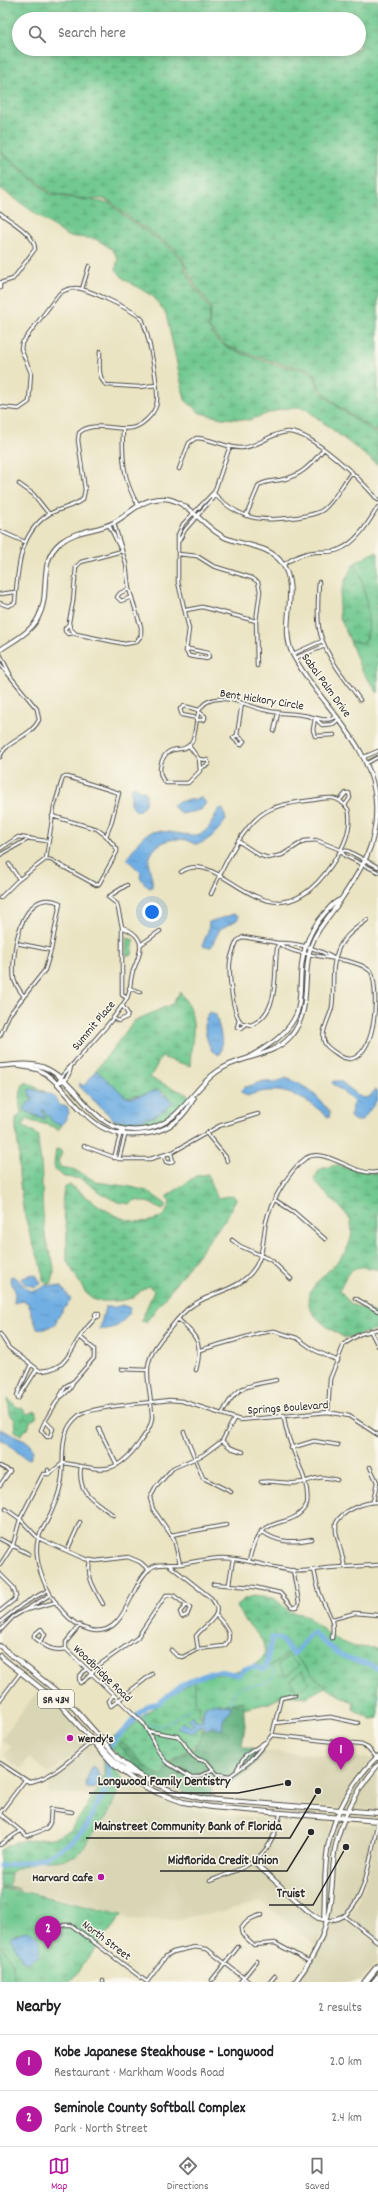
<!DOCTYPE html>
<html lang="en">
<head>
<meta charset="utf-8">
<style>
	:root { --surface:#fff; --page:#f2f2f2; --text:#202124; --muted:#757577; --line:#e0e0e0; --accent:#b5179e }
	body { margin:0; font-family:Dekko,sans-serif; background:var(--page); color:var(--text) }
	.you { position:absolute; left:152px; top:912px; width:14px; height:14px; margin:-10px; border:3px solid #fff; border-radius:50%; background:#1a73e8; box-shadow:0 0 0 6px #1a73e833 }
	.badge { display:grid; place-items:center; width:26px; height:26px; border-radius:50%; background:var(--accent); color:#fff; font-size:13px; font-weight:700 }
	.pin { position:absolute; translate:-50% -33px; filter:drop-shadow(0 1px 2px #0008) }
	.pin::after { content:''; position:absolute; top:21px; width:14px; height:12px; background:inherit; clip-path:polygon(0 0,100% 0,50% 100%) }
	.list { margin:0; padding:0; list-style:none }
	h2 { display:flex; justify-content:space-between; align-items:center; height:52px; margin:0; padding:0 16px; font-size:17px }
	h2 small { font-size:13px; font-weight:400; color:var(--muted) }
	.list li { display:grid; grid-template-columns:26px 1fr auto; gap:12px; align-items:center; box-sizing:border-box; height:56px; padding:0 16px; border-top:1px solid var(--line) }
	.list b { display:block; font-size:15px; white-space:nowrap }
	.list p { margin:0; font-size:13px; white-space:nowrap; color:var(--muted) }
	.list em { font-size:13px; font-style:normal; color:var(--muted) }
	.icon { flex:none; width:22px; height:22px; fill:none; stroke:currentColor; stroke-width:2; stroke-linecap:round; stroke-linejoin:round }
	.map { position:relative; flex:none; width:378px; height:1982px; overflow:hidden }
	.search { position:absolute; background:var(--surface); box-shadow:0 2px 6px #0003; left:12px; right:12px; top:12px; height:44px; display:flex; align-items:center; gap:10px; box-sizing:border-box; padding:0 14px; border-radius:22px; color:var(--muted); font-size:15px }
	.sheet { height:164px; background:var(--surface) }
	nav { display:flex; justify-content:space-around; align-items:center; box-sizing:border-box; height:56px; border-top:1px solid var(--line); background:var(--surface); font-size:11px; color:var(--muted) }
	nav a { display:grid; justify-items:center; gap:2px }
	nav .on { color:var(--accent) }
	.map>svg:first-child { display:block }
	.built { fill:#d9d6b5; fill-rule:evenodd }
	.grass { fill:url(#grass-tufts); stroke:#4e7a5e }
	.forest { fill:url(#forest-crowns); stroke:#446c52 }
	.wetland { fill:url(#wetland-marsh); stroke:#4e7a5e; fill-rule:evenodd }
	.pitch { fill:#71c990; stroke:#4e7a5e }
	.water { fill:url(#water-ripples); stroke:#4e6d87 }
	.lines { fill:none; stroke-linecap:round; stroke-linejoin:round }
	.stream { stroke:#71afe3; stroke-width:1 }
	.river { stroke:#71afe3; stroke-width:5 }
	.street-casing { stroke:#484742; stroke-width:4.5 }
	.secondary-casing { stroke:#484742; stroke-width:5.5 }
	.primary-casing { stroke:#484742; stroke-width:6 }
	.highway-casing { stroke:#484742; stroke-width:7 }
	.street { stroke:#fff; stroke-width:2.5 }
	.secondary { stroke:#fff; stroke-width:3.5 }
	.primary { stroke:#fff; stroke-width:4 }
	.highway { stroke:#fff; stroke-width:5 }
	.poi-dot { fill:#b5179e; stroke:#fbf7ec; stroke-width:1.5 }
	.labels { text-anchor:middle; stroke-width:3; stroke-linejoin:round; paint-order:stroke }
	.shield { fill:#fbf7ec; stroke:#696865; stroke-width:1 }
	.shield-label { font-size:11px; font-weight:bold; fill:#2b2b2b }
	.street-label { font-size:12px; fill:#2b2b2b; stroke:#fbf7ec }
	.poi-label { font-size:12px; font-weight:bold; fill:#2b2b2b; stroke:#fbf7ec; text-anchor:start }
	.leader { fill:none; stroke:#2b2b2b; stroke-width:1.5 }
	.callout-dot { fill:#2b2b2b; stroke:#fbf7ec; stroke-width:1.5 }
	.callout-label { font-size:13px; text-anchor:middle; font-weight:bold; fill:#2b2b2b; stroke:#fbf7ec; stroke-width:3; stroke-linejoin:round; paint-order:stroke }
</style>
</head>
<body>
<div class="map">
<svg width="378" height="1982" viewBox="0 0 378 1982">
	<defs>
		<pattern id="grass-tufts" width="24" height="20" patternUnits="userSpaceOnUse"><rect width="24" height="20" fill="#71c990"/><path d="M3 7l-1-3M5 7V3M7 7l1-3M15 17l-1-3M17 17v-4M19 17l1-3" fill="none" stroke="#5da376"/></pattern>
		<pattern id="forest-crowns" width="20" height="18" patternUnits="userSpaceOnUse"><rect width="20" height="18" fill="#5cad7a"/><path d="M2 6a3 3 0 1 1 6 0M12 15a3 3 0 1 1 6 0" fill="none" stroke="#4c8d64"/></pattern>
		<pattern id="wetland-marsh" width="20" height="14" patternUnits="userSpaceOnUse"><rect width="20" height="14" fill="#71c990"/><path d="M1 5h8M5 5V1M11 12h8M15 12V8" fill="none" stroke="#5da376"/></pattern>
		<pattern id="water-ripples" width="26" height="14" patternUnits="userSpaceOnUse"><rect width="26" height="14" fill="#71afe3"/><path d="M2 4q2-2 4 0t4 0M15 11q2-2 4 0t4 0" fill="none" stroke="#5d8fb8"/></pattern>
	</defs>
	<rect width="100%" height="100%" fill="#fbf7ec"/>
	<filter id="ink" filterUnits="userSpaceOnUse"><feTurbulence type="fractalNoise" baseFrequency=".025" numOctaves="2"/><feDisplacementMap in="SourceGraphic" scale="8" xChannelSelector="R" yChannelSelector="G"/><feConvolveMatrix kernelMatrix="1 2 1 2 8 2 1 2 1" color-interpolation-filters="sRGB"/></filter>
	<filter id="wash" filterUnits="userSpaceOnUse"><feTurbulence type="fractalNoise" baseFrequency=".012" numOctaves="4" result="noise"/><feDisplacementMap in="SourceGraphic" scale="16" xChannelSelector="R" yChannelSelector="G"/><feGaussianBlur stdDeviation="0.9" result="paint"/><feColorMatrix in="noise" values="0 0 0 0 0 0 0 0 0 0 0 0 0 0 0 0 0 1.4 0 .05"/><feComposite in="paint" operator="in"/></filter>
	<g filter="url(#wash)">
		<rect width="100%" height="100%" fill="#eae4c3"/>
		<path class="built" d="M40,1688L57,1703L89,1742L48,1775V1772L29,1758L20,1769L3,1756L11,1746L1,1739Z
			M91,1744L104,1759V1776L94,1796L48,1793L49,1778ZM95,1766L99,1775L97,1787L85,1784Z
			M264,1751L361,1758H374L357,1778L340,1808L211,1798L212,1785L226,1786L248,1771Z
			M378,1758V1763L362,1783L348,1808H343L359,1780Z
			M378,1767V1811L351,1808L365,1784Z
			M123,1778L145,1792L182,1807L236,1816L278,1819L276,1829L258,1858L240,1868L208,1880L209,1883L241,1871L254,1864L317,1919L325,1922L317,1947L261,1901L221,1912L170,1920L128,1919L122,1917V1914L9,1886L12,1872L41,1860L57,1861L109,1813Z
			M281,1819L333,1823L326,1848L323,1918L310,1910L257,1862L263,1855L274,1838Z
			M336,1823L341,1824L337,1837L326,1916L329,1848Z
			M344,1824L375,1826L362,1885L358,1895L345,1916L329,1919L336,1849Z
			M378,1826V1940L348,1917L355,1907L365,1885Z
			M345,1919L378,1944V1960L360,1982H297L320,1950L328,1922L335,1923Z"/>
		<path class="grass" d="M375,552L378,553V604L376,606L378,610V693L361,669L350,641L358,642L367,638C369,614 366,586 355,563Z
			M291,1652L325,1687L307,1697L285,1695L269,1703L244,1709L243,1701L224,1705L218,1703L207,1705L202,1712V1717L198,1715L194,1693L195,1681L206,1675L225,1674L250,1667L264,1669Z
			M0,1874H11L9,1886L20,1889L0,1887Z
			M0,1888L30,1893L122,1915L70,1982H0Z"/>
		<path class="forest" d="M243,1701L245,1726L242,1746L264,1751L248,1771L226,1786L212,1785L211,1798L173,1789L139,1773L118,1744L121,1741L167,1769L177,1758L194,1748L204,1729L206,1730L212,1727L222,1729L223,1720L230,1711L229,1705H224Z"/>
		<path class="wetland" d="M0,0H378V433L339,407L320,389L315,374L308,369L277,363L228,347L217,338L209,327L211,308L195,285L182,258L172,247L128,217L111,202L103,199H86L52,194L0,151ZM19,19H359V49H19Z
			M0,152L51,195L110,203L127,218L171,248L181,259L193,285L210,309L208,327L216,339L228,348L276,365L307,370L314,375L319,390L339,408L378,435V465L307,410L299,407L281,409L249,420L222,418L200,413L185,400L166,314L154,297L124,279L116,269L118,258L112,249L96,239L67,236L0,188Z
			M355,563C363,579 375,628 364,643L350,641C347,633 343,625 340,617C336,601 345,576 355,563Z
			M180,992C201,1020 191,1035 190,1066L161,1057L150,1078L189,1095V1099C185,1104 181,1109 176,1113C161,1125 132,1130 114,1124L115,1120C140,1122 155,1120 173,1102L163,1092L126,1097L96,1070L134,1021L172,1004Z
			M26,1082L47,1093L31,1089L29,1095L33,1100L28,1104L25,1111L42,1119L46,1117L42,1111L43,1109L53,1122L62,1125L58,1130C49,1122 37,1125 27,1119L23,1126L39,1136C37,1145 40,1152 41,1161C43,1187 41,1214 46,1241C51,1261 57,1261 52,1283L48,1284L43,1281L42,1268L32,1241L23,1209L19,1174V1152L16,1129V1118L22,1114C18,1105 20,1094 23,1084Z
			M56,1149L60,1150L62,1153L58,1161L60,1167L73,1169L97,1182L131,1187L147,1191L166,1204L165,1208L162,1210L150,1203L135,1200L131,1204L118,1202L102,1194L82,1179L64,1177L56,1171L54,1165Z
			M336,1165L371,1173H378V1270C355,1263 348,1268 340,1290L350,1304L378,1314V1330L345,1338C254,1287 362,1276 351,1223C348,1210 322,1194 314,1179L320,1169Z
			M208,1174L211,1186L218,1198L233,1195L236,1199L227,1217L146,1322L141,1321L154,1291L149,1286C141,1289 137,1296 131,1298C121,1302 107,1301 96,1301L85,1292L67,1261V1231L62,1205L64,1188L70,1185C93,1200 120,1227 150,1221C162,1219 168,1213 170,1201L166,1197L196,1176Z
			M8,1399L17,1407L22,1408L27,1414L35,1411L37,1412L36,1418L30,1421L29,1427L21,1435L15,1431V1420L10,1414Z
			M253,1596L274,1598L290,1612L305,1615L336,1640L355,1647L378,1648V1718L371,1719L353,1709L354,1703L325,1687L291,1652C279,1659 264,1675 250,1667C289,1648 241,1627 237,1606L244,1599Z
			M195,1681V1702L200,1706L198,1715L202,1717C205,1743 194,1745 176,1758C170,1763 167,1770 161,1775C144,1772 136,1750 121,1742L118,1744L138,1767V1772L108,1746L106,1739L127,1731L145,1714L177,1691Z
			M104,1759L123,1778L109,1813L77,1856L57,1861L41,1860L16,1869L11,1874H0V1850L15,1842L53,1838L70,1831L97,1791L104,1776Z"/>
		<path class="pitch" d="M127,938L134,940L132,955H126Z
			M289,1656L299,1666L286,1676L278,1664Z
			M302,1671L310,1683L297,1691L290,1681Z
			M0,1945C10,1954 15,1969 14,1982H0Z"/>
		<path class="water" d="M134,786L145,792C148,800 145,805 139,811L135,810L131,804V788Z
			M202,798L206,803L201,810L181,814L173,806L177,802Z
			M219,809H223L226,820C219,829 208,844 195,844C192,843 189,841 186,840C172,837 155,842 150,857C146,867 154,877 152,887L149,888L140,878L141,873L127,859C132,852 137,842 144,836C159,823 190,842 204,832C211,827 214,817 219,809Z
			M234,914L239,916L237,920L220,929L211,947H204L203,944L208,931L209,922Z
			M211,1012L216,1015C219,1027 225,1044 219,1055L212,1051C206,1039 202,1026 208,1013Z
			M96,1070L126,1097L132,1098L158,1090L173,1102C155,1120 139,1122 114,1120L80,1087L79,1083L84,1086Z
			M286,1078C306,1085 318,1096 330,1113L329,1118C304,1096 280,1083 247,1096L240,1091L243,1088L264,1081L274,1083Z
			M333,1081H340L362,1098L369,1097L375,1090L378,1091L377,1100L362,1121H355L350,1117L354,1101L332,1083Z
			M31,1089L53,1095L61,1106H67L69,1113L62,1125L54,1123L43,1109L42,1111L46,1118L45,1119L25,1111L26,1105L33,1100L28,1090Z
			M32,1274L37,1276L41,1284L34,1287L25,1284L21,1279Z
			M11,1276C26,1280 25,1301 46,1285L62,1287L71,1300L57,1318L56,1324L44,1329L37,1328L28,1303L23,1301L14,1303L15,1291L10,1279Z
			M122,1305L130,1308C127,1322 114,1331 100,1329L105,1307H116Z
			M0,1429L25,1440L30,1444L33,1451L30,1459C21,1459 10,1442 0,1439Z
			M212,1703L231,1706L230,1710L223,1720L222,1730L212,1727L206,1730L204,1726H200L191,1733L176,1728L181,1723H186L191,1726L194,1724L188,1719L192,1715L195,1721L202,1722L204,1707Z
			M92,1766L97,1769L100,1779L97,1787L93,1789L86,1787L85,1784Z
			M26,1931L36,1935L40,1941L39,1954L31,1961L24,1963L11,1939L12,1936Z"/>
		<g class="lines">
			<path class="stream" d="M376,1699L378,1696
				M230,1705L232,1696L239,1687L264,1684L274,1676V1671L267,1665
				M146,1708L144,1719C163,1738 174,1714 191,1709"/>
			<path class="river" d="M0,1866L32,1861L48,1856L70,1843L88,1825L94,1809L104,1794L109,1777L107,1755L111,1744L142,1711L150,1705L159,1703L183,1684L210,1673L220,1671L238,1675L245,1669L256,1667L265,1670L272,1638H279L294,1654L312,1632C324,1642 337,1655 351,1659C361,1662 369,1663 378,1668"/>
		</g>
	</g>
	<g filter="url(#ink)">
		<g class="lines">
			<g class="street-casing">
				<path id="street" d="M0,213C11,222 35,234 35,249L13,279L0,283
					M0,288V282
					M82,289L89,266
					M100,351C100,363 97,376 106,385L139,387L156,385
					M0,407L19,409L29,402L31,373L21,349L22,343L59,294C64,290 69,288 76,288C88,289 133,310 142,319C148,333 161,392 156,406C153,415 142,426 132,428C116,431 91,420 79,433L78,440L85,490L83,499C74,507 60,508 49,514C18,534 18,570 15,603L8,606L0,603
					M123,429C122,457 123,481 138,505
					M179,469L189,443L196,438C211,438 225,448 241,448C257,448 270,433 287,432C311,430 363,482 378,500
					M19,484L33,494L49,514
					M213,493C241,521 261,522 298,517C307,515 317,515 324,509C335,500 343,483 352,472
					M246,516L259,485C266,481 272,481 280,480C300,477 311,465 323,450
					M114,523L126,564L129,589L141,627V636L136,642L125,644L76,634L70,628L69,622L73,602L76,567L81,562L122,551
					M109,525L120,548
					M0,531L25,542
					M179,541L185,530L212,499L230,446
					M178,554L197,556L213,566L252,578L258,582L260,591L256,621L257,666
					M283,565C293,558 302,553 314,552C322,551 331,553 338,550C357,543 368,523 378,507
					M319,582C318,597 317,613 319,628C324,655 345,678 360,700
					M129,589L120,593L117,597L121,601L132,597
					M0,594L15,592
					M186,610L202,607L256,621
					M69,624L65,628V631L68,634L74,633
					M189,649L208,653L209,657L207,659L189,656L186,651Z
					M186,651L189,629L178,582V535L183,524L213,493
					M0,654L10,674
					M293,654L322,641
					M295,658L325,646
					M0,664L37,709L39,720C30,738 5,741 0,757
					M197,718L182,715L180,709L184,706L199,710
					M315,718L313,730L315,736L334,735
					M315,718L322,725L333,724L339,719
					M196,720H204L205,718V716L199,712
					M274,731L278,713
					M237,735L244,741L241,745L233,738L237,735L242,703
					M189,746L199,759L200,771L188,783H166C157,776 159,761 167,753C174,746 184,753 191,743C199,731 192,711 207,702C226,692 250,708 269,711C282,714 295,713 308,716C319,718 327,723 337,716
					M364,757L378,751
					M199,759L207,760L209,764L201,768
					M367,763L378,757
					M340,800L346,793H349L350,798L345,805
					M52,816L97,829L106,836
					M238,841L259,855L268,858L282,855L304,841L316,840L341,850L348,851L378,867
					M0,849L18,837L47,841
					M341,851L345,856L378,872
					M0,855L30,838
					M9,864L19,879
					M181,872C224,842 272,967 339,853C347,840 352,822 348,809C338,795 328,797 313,800C299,802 284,803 271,809C244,820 222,869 211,894
					M0,898L17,881L46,859L51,860L96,885L99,884L117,852V849L106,836L111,824L119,793L68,777H63L54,807L46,859
					M122,927V995L127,998
					M243,937L278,943C272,970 283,1011 251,1025L242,1023C232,1015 229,975 230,962C231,955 234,948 237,941Z
					M16,943L51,950
					M140,945L160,931
					M335,959C319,949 296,942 278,943C301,961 357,954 372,973C378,994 377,1047 354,1058C349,1060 345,1059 340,1056C336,1053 329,1049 326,1045C318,1035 330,1018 332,1007C335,988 330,968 338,950C343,937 356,928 367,920
					M129,988L140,992
					M113,1018L118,1021L127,1017L128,1014L122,1005
					M239,1020L237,1027L242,1028L245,1024
					M0,1036L9,1015L45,970L51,950L60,903C21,885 11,954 14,979C15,984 20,991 23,995
					M58,1083C61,1075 67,1071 73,1064C91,1043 113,1022 127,998C131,990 130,979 133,971C142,950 147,937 122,927L117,904L108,897L127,885
					M58,1083C66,1081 70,1074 71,1066
					M206,1133L226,1157L227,1161
					M84,1146L119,1159H150L173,1152L219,1126L258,1114
					M164,1156L166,1162L170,1163L173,1161L171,1153
					M114,1158L122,1128L125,1136L119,1159
					M275,1200L294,1212L325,1239
					M232,1240L240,1246L271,1260L291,1279
					M355,1298L378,1311
					M95 1315a2 2 0 1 1 4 0a2 2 0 1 1-4 0Z
					M178,1319C198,1337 203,1344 196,1370
					M370,1330L378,1346
					M0,1334L9,1348L40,1371C68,1369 68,1353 82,1334C86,1328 91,1323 96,1317
					M200,1350L260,1333L274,1331L297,1338L314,1350L338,1361
					M31,1364L17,1395L18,1399L37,1369
					M122,1369L147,1370
					M61,1397L70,1389L73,1382
					M328,1412L330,1379L344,1344L360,1334L378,1329
					M222,1414C237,1384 245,1387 276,1380
					M45,1421L53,1429L50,1436L47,1437L41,1430C43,1426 44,1422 47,1418L66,1386L74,1381L94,1358V1349L80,1337
					M99,1429L117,1465
					M184,1432L203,1478L231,1492
					M378,1435L349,1416L328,1412L240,1420L182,1401L169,1400C150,1403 90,1406 78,1416C56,1434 66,1460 61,1484C58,1497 53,1509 47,1521C44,1527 40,1532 38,1539C30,1569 60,1623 90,1630C129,1639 129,1578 154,1566C162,1563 172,1565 181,1564C195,1562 209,1558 223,1558C248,1559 271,1568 295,1571C306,1572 317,1569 328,1568C345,1567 361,1566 378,1565
					M222,1441L231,1448L243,1452
					M291,1448L314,1441L338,1445
					M0,1466L10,1471L0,1485
					M81,1466C77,1494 93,1499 113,1515
					M370,1467L377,1482L373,1502
					M48,1470L49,1474
					M261,1482C273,1480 283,1484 295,1483C314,1483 312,1473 337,1480
					M6,1509L20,1519L38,1538L85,1559L96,1561L128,1557L140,1562L149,1570
					M261,1531C278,1543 292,1543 312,1539
					M171,1535L226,1525
					M0,1539L29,1554
					M67,1551L80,1522
					M90,1561C86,1578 95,1589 103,1604
					M249,1561C260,1506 290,1535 307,1504C311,1476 286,1448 284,1415
					M180,1564L174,1539L153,1509L150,1498L156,1487L173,1468L203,1455L222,1441L234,1419
					M0,1565L13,1545L20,1519L43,1474H49L63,1463C102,1469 114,1478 140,1442C145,1434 153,1426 152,1415C150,1376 137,1365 168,1331C175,1322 183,1311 193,1305C215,1290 241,1291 256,1266C264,1252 263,1236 266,1222C270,1203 290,1169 306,1158C326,1146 356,1178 378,1172
					M169,1565L211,1598C227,1616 205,1623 196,1636L198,1649
					M345,1567L336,1532V1523C343,1510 364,1502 378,1502
					M314,1570C316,1578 317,1586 320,1594C326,1612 336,1617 332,1638
					M0,1574L13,1587L16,1596L14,1600L0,1611
					M213,1584L254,1587L280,1593L292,1607H297L299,1603L293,1570
					M229,1584L233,1559
					M23,1611L56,1602
					M333,1619L355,1613L378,1615
					M0,1622L23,1604L48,1590
					M80,1625L66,1642V1649L144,1724L158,1751L166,1762L190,1777H198L212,1770
					M0,1631L13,1617L50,1595
					M40,1641L45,1635L41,1629L34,1635V1637C45,1646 51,1652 66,1649
					M171,1650L177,1656L183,1657L198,1649L224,1646C236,1636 223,1623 216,1615
					M86,1669L79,1677L80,1683L84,1681L99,1665L137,1638L166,1595H173L190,1608L187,1615L182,1617L180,1612L186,1605
					M113,1695L109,1701L111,1706L152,1674
					M0,1700L21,1672
					M275,1723L330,1717L358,1723
					M148,1731L177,1736C189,1744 188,1760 206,1761L217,1774L230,1776L249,1762L272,1735L281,1698L295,1695
					M272,1735L362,1745L368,1748L378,1759
					M0,1763L29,1782C54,1778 72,1757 92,1742
					M237,1769L246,1755L265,1742
					M0,1813L25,1780
					M0,1814L27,1836L46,1829L50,1823L51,1809L72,1812
					M0,1845L20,1831
					M210,1881C249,1866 272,1859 280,1814
					M262,1915C252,1917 247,1920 241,1929L242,1934L254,1945L275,1943L310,1962
					M346,1917L378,1942
					M327,1920C366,1924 371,1848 378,1821
					M53,1931L64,1925H71L147,1982
					M212,1980L238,1947
					M103,1981V1982
					M147,1982L166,1956L173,1952L195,1947L207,1949L249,1982
					M240,1982L257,1961
					M270,1982L275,1976"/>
			</g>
			<g class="secondary-casing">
				<path id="secondary" d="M0,650C13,641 31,632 38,618C52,593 36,562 61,542C76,530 97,531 113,523C127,516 136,504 151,500C159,498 167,497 175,501C195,509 206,529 226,538C245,546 269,545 282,563C301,591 278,625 293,655C320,706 375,744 376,807C377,848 360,871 338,904C328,918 317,929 311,946C301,976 313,1009 291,1036C272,1058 241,1055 218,1071C192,1088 181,1123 147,1129C92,1139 83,1083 43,1067C29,1062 15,1065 0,1066
					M251,1056C270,1045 288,1034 297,1013C301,1000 300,986 301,973C302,951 310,930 324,914C329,909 333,902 340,900
					M18,1066C25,1067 33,1068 39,1070C50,1075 58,1084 65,1092C91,1122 107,1141 150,1133C171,1129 185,1116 194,1098
					M254,1862L309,1912L318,1918L327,1920
					M327,1920L324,1916C325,1893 324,1869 328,1846C334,1813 354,1779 378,1756
					M295,1982C320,1950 329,1925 332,1885C333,1873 333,1860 335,1848C341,1818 358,1788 378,1765"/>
			</g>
			<g class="primary-casing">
				<path id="primary" d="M0,1646L65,1698L119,1759L137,1774L154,1783L172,1791L205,1799L378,1813
					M0,1656L58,1702L114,1765L139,1784L158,1793L183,1802L211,1807L378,1821
					M92,1742H97C107,1752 122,1772 136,1774"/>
			</g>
			<g class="highway-casing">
				<path id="highway" d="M365,1982L378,1966
					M374,1982L378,1977"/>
			</g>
			<use href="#street" class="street"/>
			<use href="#secondary" class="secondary"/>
			<use href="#primary" class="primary"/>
			<use href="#highway" class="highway"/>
		</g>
	</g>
	<g class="poi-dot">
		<circle cx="70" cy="1738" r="4"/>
		<circle cx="101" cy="1877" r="4"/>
	</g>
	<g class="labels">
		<rect class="shield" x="38" y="1690" width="36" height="18" rx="3"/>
		<g class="shield-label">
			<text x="56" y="1703">SR 434</text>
		</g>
		<g class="street-label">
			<text transform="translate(327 685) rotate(54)" y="4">Sabal Palm Drive</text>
			<text transform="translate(262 699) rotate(9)" y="4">Bent Hickory Circle</text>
			<text transform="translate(93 1025) rotate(-50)" y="4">Summit Place</text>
			<text transform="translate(288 1407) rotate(-4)" y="4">Springs Boulevard</text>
			<text transform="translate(103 1673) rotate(44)" y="4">Woodbridge Road</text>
			<text transform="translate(107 1940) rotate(37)" y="4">North Street</text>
		</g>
		<g class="poi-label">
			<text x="78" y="1742">Wendy's</text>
			<text x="93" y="1881" text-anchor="end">Harvard Cafe</text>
		</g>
	</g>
	<path class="leader" d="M288 1783L238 1793H89M318 1791L290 1838H86M311 1832L287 1871H160M346 1847L313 1905H269"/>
	<g class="callout-dot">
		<circle cx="288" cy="1783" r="4"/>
		<circle cx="318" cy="1791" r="4"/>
		<circle cx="311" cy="1832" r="4"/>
		<circle cx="346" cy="1847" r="4"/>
	</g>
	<g class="callout-label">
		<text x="164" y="1785">Longwood Family Dentistry</text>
		<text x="188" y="1830">Mainstreet Community Bank of Florida</text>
		<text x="223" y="1864">Midflorida Credit Union</text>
		<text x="291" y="1897">Truist</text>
	</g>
</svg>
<div class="you"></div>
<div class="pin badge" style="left:341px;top:1770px">1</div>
<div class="pin badge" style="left:48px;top:1949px">2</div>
<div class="search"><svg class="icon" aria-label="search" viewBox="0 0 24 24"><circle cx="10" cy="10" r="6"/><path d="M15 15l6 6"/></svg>Search here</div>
</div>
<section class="sheet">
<h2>Nearby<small>2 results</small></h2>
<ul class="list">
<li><span class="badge">1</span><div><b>Kobe Japanese Steakhouse - Longwood</b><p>Restaurant · Markham Woods Road</p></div><em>2.0 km</em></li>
<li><span class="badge">2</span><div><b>Seminole County Softball Complex</b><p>Park · North Street</p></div><em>2.4 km</em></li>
</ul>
</section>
<nav>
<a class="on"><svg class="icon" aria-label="map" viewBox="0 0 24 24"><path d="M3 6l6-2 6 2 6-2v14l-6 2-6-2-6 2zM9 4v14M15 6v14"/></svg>Map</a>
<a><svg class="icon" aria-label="directions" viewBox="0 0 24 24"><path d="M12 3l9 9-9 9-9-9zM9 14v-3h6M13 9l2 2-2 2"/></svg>Directions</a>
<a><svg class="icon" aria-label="saved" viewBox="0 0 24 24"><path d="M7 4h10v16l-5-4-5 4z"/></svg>Saved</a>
</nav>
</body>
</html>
